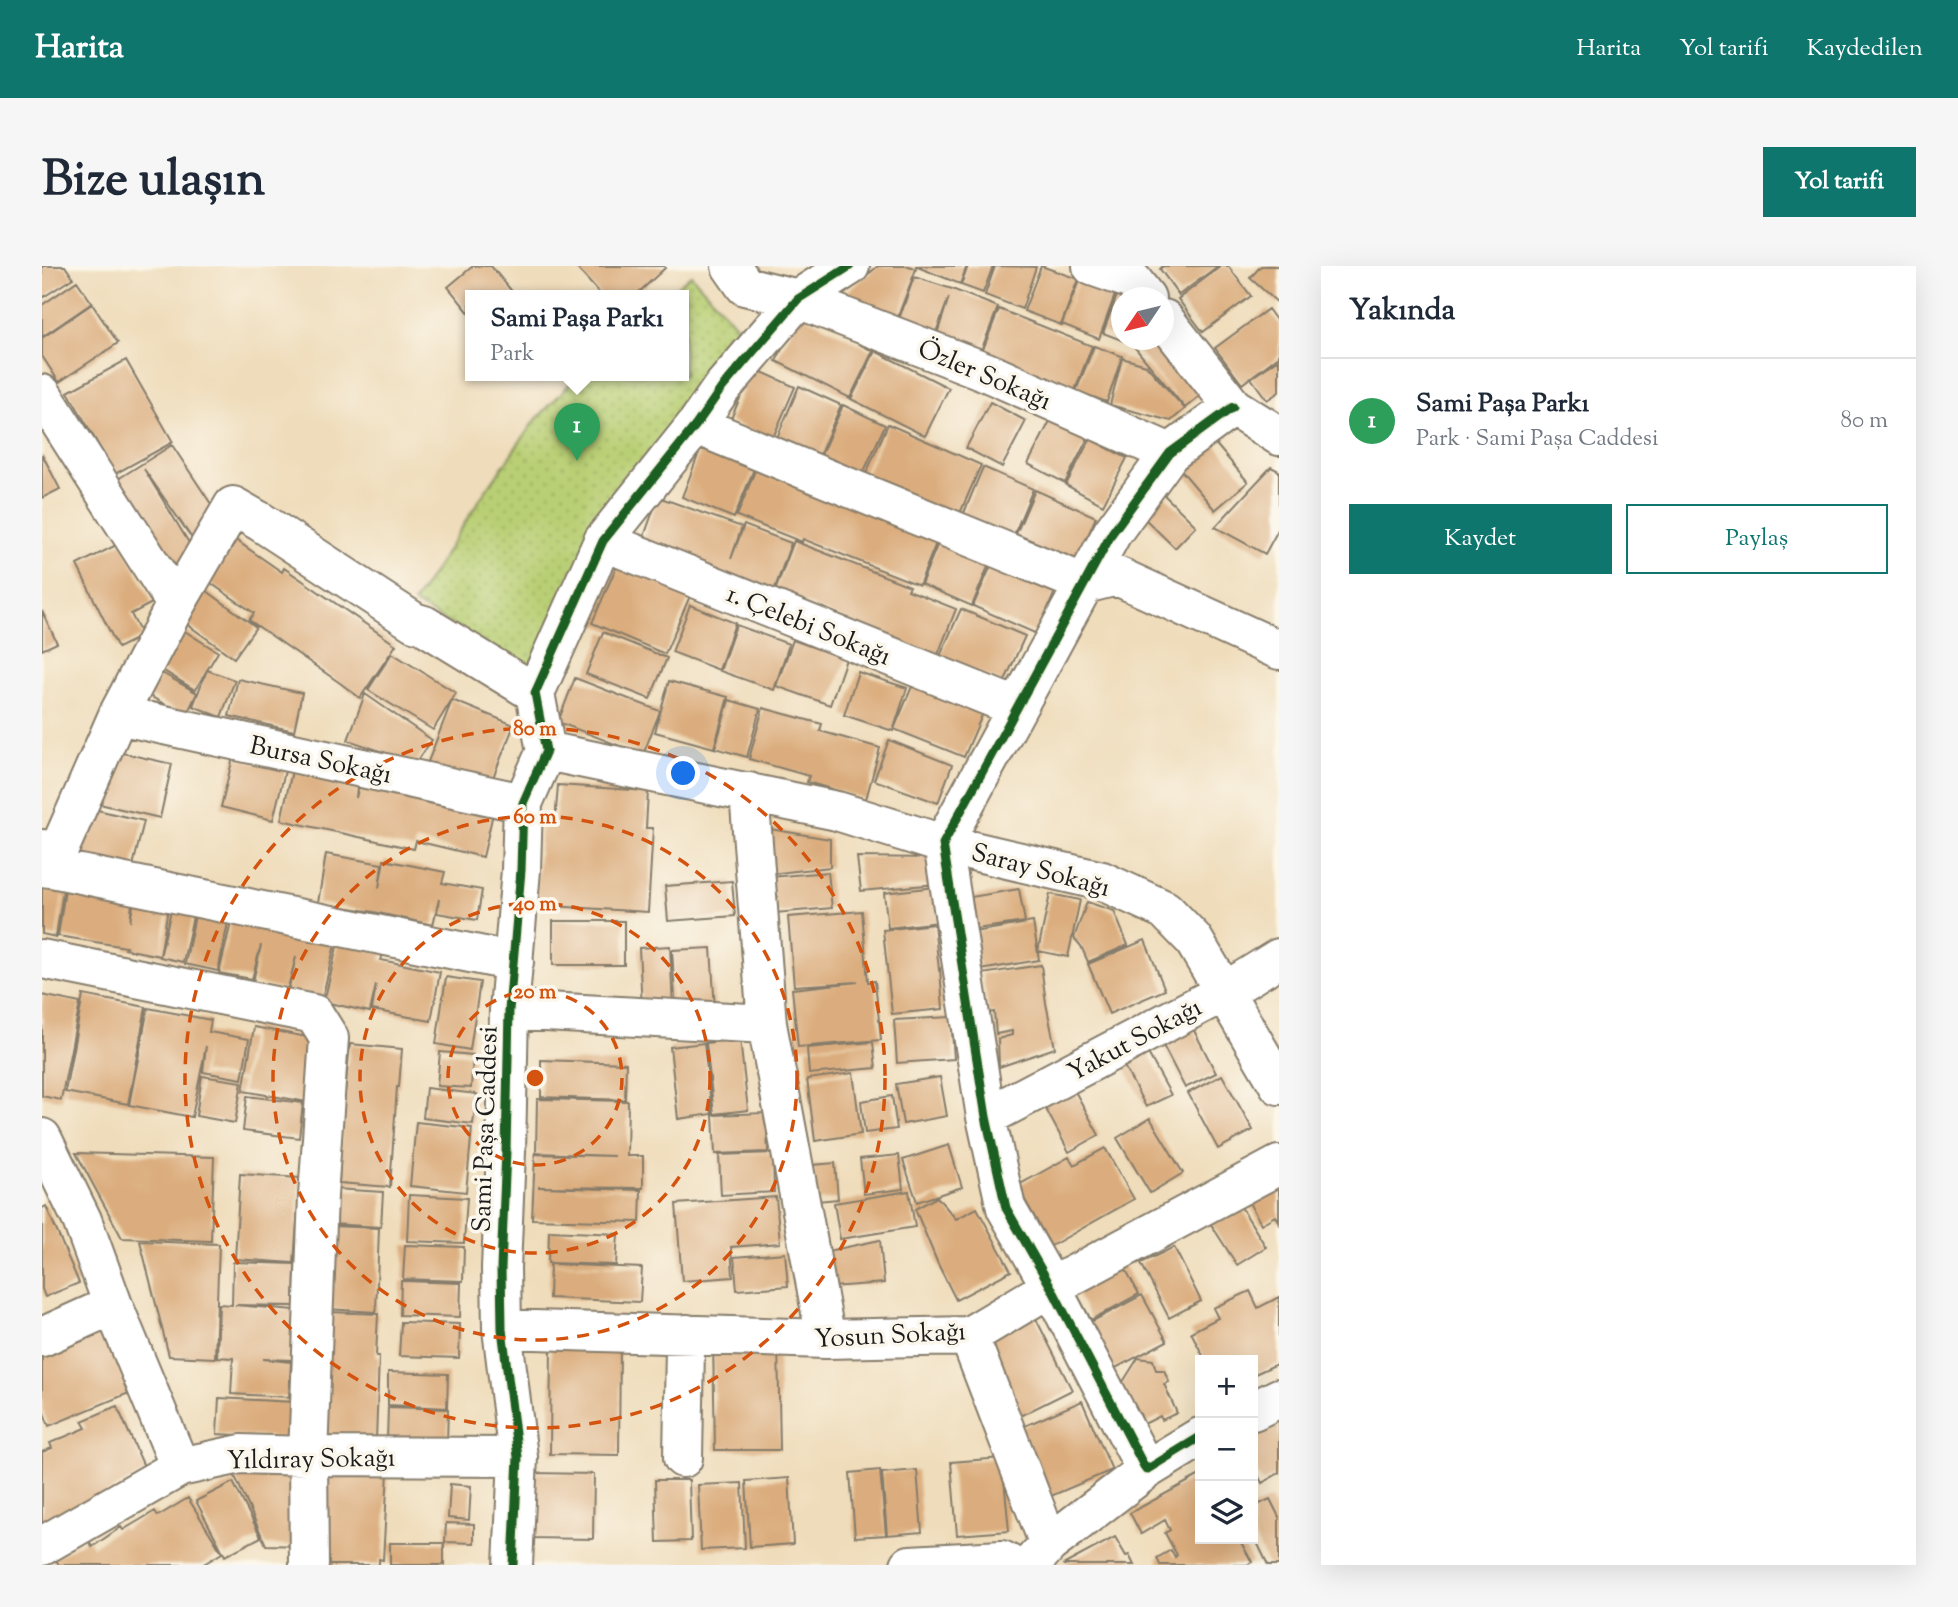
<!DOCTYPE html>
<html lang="tr">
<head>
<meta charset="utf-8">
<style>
	:root { --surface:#fff; --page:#f6f6f7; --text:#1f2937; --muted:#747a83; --line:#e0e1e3; --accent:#0f766e }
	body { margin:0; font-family:"Sorts Mill Goudy",serif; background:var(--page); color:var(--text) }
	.controls { position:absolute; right:21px; bottom:21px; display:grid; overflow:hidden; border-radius:0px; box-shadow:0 7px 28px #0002 }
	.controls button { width:63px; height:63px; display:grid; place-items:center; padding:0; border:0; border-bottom:2px solid var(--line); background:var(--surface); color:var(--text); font:35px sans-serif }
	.compass { position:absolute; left:1069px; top:21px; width:63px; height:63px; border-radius:50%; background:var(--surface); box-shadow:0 7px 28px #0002; rotate:235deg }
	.you { position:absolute; left:642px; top:508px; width:24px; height:24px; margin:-18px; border:5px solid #fff; border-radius:50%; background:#1a73e8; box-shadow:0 0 0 10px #1a73e833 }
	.badge { display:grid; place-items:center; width:46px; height:46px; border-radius:50%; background:var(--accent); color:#fff; font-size:23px; font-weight:700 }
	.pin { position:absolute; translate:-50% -58px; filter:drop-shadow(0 2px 4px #0008) }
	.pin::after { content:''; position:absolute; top:37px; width:24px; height:21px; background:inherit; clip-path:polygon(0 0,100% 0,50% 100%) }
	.popup { position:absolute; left:423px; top:24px; width:224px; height:91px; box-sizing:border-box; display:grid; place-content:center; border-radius:0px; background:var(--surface); filter:drop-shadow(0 2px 5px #0005); font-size:23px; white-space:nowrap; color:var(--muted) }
	.popup b { font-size:26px; color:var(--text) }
	.popup::after { content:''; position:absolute; left:50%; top:100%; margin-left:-14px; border:14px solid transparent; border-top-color:var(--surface) }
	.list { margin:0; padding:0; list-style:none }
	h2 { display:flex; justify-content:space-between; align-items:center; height:91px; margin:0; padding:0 28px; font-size:30px }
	h2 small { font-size:23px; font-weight:400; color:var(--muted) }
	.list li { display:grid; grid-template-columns:46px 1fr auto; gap:21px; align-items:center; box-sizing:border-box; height:126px; padding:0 28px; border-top:2px solid var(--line) }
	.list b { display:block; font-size:26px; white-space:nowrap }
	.list p { margin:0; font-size:23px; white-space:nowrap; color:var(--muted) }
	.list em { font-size:23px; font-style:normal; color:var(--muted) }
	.actions { display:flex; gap:14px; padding:21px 28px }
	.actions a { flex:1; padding:16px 0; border:2px solid var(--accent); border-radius:0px; text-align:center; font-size:24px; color:var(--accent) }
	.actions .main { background:var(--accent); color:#fff }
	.icon { flex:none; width:38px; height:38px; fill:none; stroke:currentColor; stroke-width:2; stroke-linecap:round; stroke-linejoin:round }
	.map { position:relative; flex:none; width:1237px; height:1299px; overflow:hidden; border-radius:0px }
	header { display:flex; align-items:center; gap:42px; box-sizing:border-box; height:98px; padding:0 35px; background:var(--accent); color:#fff }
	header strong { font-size:33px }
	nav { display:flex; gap:38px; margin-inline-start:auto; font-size:24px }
	.intro { display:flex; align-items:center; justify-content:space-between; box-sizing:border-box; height:168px; padding:0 42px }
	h1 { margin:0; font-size:49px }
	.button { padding:18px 32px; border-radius:0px; background:var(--accent); color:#fff; font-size:24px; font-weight:700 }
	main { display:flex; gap:42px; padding:0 42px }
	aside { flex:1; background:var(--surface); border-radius:0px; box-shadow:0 7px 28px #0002 }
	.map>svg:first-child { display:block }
	.park { fill:url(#park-dots); stroke:#6a7648; stroke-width:2 }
	.building { fill:#dbad7e }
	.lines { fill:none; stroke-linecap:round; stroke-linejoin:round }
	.minor-casing { stroke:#867c6b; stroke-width:42 }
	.minor { stroke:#fff; stroke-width:38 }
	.cycleway-casing { stroke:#fbf7ec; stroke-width:13 }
	.cycleway { stroke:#1b5e20; stroke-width:9 }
	.ring { fill:none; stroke:#d4530e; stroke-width:3.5; stroke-dasharray:12 9 }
	.labels { text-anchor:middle; stroke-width:7; stroke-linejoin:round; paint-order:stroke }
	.street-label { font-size:26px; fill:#1c1c1c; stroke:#fbf7ec }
	.centre { fill:#d4530e; stroke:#fbf7ec; stroke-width:3.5 }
	.ring-label { font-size:21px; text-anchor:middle; font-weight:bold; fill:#d4530e; stroke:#fbf7ec; stroke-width:7; stroke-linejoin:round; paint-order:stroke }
</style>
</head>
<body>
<header>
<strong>Harita</strong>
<nav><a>Harita</a><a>Yol tarifi</a><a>Kaydedilen</a></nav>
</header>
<div class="intro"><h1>Bize ulaşın</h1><a class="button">Yol tarifi</a></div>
<main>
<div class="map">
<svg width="1237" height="1299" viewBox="0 0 1237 1299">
	<defs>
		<pattern id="park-dots" width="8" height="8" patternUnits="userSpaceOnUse" patternTransform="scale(1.75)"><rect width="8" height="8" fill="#b9cf74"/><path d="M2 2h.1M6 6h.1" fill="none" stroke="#9eb164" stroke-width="1.8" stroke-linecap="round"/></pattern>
	</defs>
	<rect width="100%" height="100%" fill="#fbf7ec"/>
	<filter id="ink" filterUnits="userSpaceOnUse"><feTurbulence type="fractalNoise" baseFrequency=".0143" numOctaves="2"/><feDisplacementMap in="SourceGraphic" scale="14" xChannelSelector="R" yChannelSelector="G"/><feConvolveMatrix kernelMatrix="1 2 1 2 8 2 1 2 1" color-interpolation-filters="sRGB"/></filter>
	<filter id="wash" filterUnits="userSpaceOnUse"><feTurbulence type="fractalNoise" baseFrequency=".00686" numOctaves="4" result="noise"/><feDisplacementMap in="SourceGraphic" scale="28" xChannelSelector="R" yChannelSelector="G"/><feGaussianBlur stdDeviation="1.57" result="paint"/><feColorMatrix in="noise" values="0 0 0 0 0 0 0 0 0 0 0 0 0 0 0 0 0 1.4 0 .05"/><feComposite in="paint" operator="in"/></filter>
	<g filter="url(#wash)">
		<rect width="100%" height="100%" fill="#efdcba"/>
		<path class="park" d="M649,9L701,67L563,254L486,402L372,337L438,233L491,157L536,109H642V29H625Z"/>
		<g id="blocks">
			<path class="building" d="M0,0H23L31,12L0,32Z
				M431,0H449L473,29H428V48L406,21Z
				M533,0H622L623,2L594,29H559Z
				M836,0H867L874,3L855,53L799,31Z
				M873,0H925L918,18Z
				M926,0H951L941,27L919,19Z
				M953,0L994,1L980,43L943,29Z
				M999,0L1036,13L1019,59L982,45Z
				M1121,0H1176L1137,29L1118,3Z
				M1179,0H1186L1209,30L1161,66L1136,33Z
				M1219,0H1237V38L1208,12Z
				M872,11L910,23L956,41L939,85L895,68L907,31L893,69L856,56Z
				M1038,12L1074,26L1057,73L1020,58Z
				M35,15L50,37L0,71V39Z
				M1076,27L1079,31V74H1115L1161,127L1143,142L1090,78L1061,67Z
				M50,38L76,77L17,116L0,90V72Z
				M957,43L1050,80L1033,124L940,86Z
				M1226,43L1237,58V90L1200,118L1173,82Z
				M758,48L831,85L808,132L734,95Z
				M1052,80L1080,90L1065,136L1034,125Z
				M833,85L907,122L883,170L809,133Z
				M1080,92L1104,99L1143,143L1129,155L1068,139Z
				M1237,93V126L1225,134L1209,112Z
				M84,94L131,176L73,208L26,126Z
				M711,102L753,121L730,174L688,155Z
				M757,120L799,139L776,193L734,174Z
				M948,136L984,155L960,201L924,182Z
				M801,139L843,159L819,212L777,193Z
				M1010,151L1047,170L1023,217L986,198Z
				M846,158L939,199L916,252L822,212Z
				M1048,173L1085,192L1061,239L1024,219Z
				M1172,176L1206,216L1173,244L1139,204Z
				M130,179L173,244L154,278L102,203L155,290L132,304L76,213Z
				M660,179L713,201L692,252L640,231Z
				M0,188L18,223L0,232Z
				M716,197L898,267L877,319L761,273L760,276L695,250Z
				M941,201L991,223L969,276L919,254Z
				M1229,201L1237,205V262L1223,288L1173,261Z
				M993,224L1054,251L1032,302L971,275Z
				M1117,224L1154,260L1133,282L1096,246Z
				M616,231L700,261L689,293L702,259L749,277L732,325L599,279Z
				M185,268L240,306L242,302L354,379L318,432L298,417L207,354L212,347L157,309Z
				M899,270L950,291L930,340L879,318Z
				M752,275L868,320L866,324L914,343L895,391L733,325Z
				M80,276L110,337L89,348L100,370L76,382L35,299Z
				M952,293L1015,321L995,368L931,340Z
				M575,299L648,330L623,388L550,357Z
				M161,322L214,361L192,392L139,354Z
				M648,339L693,357L677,404L630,386Z
				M919,343L983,370L962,417L898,390Z
				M0,345L15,377L0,384Z
				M694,359L747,378L732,424L678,405Z
				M141,364L176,386L153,424L117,402Z
				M561,366L625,392L608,433L544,408Z
				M751,374L804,393L788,439L734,420Z
				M350,387L414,427L391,464L326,424Z
				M165,404L193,414L179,451L151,440Z
				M816,406L865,422L851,465L802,449Z
				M120,407L155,427L144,450L108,430Z
				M533,412L618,445L601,489L516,456Z
				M196,413L260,427L252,465L187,450Z
				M627,415L686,431L672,482L613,466Z
				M871,418L941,447L922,491L852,463Z
				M323,428L390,474L374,497L306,474Z
				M410,434L472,459L450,514L382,506Z
				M687,434L718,443L705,491L673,482Z
				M721,442L780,458L778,465L838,482L824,533L765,516L767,510L707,493Z
				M847,474L910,499L896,537L832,514Z
				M76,486L130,498L118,552L49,536Z
				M191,491L243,505L231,554L179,541Z
				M250,505L315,521L314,532L317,519L452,543L441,591L374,575L372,583L239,554Z
				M516,519L606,525L604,562H611L606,646L494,639L499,556L513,557Z
				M47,542L102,555L89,608L20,592Z
				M728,563L788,573V601L728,608Z
				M284,588L340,598L337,622L342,594L403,606L400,617L440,624L435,654L395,647L397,633L391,659L332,646L276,637Z
				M815,591L889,592L895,618L819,625Z
				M786,606L790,642L733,647L729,611Z
				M0,615L22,618L14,671L0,668Z
				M690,615L693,650L626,655L623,620Z
				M24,617L91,628L88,656L94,624L128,630L118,690L83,683L84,681L16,670Z
				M893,621L897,656L846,662L842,627Z
				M977,623L983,656L934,663L929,631Z
				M1008,628L1038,634L1026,691L996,685Z
				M131,636L153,641L141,696L118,691Z
				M1045,636L1072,645L1086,679L1046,696L1039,680L1032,672Z
				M155,640L188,647L176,705L143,698Z
				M820,645L826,716L833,715L839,774L756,781L750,723L816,716L752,720L746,651Z
				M191,648L294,674L280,733L246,725L254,691L245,725L211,716L219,679L210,713L177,707Z
				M511,655H582V699H511Z
				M991,656L997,694L938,704L932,666Z
				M892,658L897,704L898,703L901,743L850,748L841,664Z
				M1103,674L1123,724L1067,748L1046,698Z
				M296,676L341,687L339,694L398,706L389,755L330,744L334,719L328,746L282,736Z
				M628,680L631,742L600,743L597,682Z
				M669,682L673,744L634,746L630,684Z
				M999,699L1004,737L1013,782L957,801L956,773L970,769V765L954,768L952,746L947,747L940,708Z
				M404,711L438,716L428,784L394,778Z
				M0,729L38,737L19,834L0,830Z
				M41,729L104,741L86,838L23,826Z
				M106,742L169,754L167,766L207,773L200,813L161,806L164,780L150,851L87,839Z
				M909,751L912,793L855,797L852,754Z
				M1145,751L1174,807L1143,822L1114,766Z
				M212,761L276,773L265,836L201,825Z
				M698,773L706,844L672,848L664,777Z
				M831,776L834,802L767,808L765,782Z
				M662,777L670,848L636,853L628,781Z
				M308,778L360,783L357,821H355L348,921L297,917L300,856Z
				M1101,778L1129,829L1104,841L1077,791Z
				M398,786L431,789L429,822L395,820Z
				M499,794L584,797L583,834L499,831Z
				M811,807L819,868L773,875L765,813Z
				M1180,809L1211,864L1176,883L1146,827Z
				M160,810L200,816L193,857L154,850Z
				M898,811L905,850L861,858L854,818Z
				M1029,818L1057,869L1027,886L999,834Z
				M384,822L435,828L431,858L381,852Z
				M205,830L261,837L257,872L201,865Z
				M850,830L855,863L823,867L819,835Z
				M495,833L586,835L585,890H601V922L496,921L599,924L598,956L490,953L493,888L572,890L494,887Z
				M724,847L726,886L673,888L671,849Z
				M1108,852L1141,907L1108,927L1075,872Z
				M374,856L430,862L424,926L368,920Z
				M907,879L920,921L875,936L861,894Z
				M1063,882L1092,933L1009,980L975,920L1027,891L1032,899Z
				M34,887L172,891L169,975L80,972Z
				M731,887L732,926L679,929L677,889Z
				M857,889L861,923L822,928L818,893Z
				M793,897L796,933L775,935L771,899Z
				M1237,903V957L1233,950L1219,958L1200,924Z
				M198,908L258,912L252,997L193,993Z
				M292,923L341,926L339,961L290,958Z
				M867,925L873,961L798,973L792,937Z
				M367,929L425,932L422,977L365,975Z
				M734,931L738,977L689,981L691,1011L640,1015L634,938Z
				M895,931L914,953L935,942L969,1005L914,1034L896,998L873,943Z
				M1194,933L1224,981L1195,999L1165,952Z
				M4,940L37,1017L3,1031L0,1023V942Z
				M288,960L337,962L334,1046L285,1043Z
				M507,965L576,968L574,999L506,997Z
				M838,974L842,1017L789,1021L786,985Z
				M98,975L177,978L173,1092L127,1090Z
				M363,979L422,981L421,1015L361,1013Z
				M1132,981L1159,1035L1127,1052L1099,997Z
				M743,987L746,1020L695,1024L692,991Z
				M1076,989L1097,1028L1049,1054L1028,1015Z
				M191,996L253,998L252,1040L193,1039L253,1044L250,1094L221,1093L249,1096L247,1131L189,1128L191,1092L175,1091L177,1038L190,1039Z
				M508,998L600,1002L598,1036L507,1032Z
				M359,1015L419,1017L418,1051L358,1049Z
				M1208,1025L1216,1042L1237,1031V1097L1211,1109V1094H1163L1149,1066L1176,1052L1171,1042Z
				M1100,1029L1125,1075L1070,1104L1045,1058Z
				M287,1046L336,1048L334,1090H337L334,1174L281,1172Z
				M992,1049L1030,1124L978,1150L940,1074Z
				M359,1056L418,1058L417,1092L357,1090Z
				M62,1066L87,1127L7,1160L0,1142V1091Z
				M736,1075L738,1184H673L671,1076Z
				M509,1077H578L577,1189L508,1188Z
				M1096,1092L1111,1094L1114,1104H1122L1127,1116L1122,1118L1135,1147L1120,1154L1118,1150L1102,1158L1098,1148L1090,1147L1079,1119Z
				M346,1106L406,1108L405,1142L346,1139Z
				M177,1132L252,1136L250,1172L175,1168Z
				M1040,1135L1070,1204L1009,1230L978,1162Z
				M1237,1139V1207L1220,1217L1211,1200V1163Z
				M75,1140L104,1205L0,1264V1186L10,1182L8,1177L44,1162L40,1155Z
				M346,1141L406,1143L405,1177L345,1175Z
				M960,1192L967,1265L915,1269L909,1196Z
				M281,1201L346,1206L341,1294L337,1293V1299H280Z
				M838,1204L844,1269L813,1271L808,1207Z
				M875,1204L880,1266L845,1269L840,1207Z
				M191,1206L265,1208L263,1280L224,1279Z
				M490,1207L552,1208L551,1273L489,1272Z
				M1158,1209V1273H1197L1210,1296L1205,1299H1118L1115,1292L1129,1284L1133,1291L1135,1289L1123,1267L1128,1264L1123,1254L1099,1268L1088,1247Z
				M747,1212L751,1278L708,1281L704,1215Z
				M613,1214H647L649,1275L615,1276Z
				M191,1216L219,1271L183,1290L154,1235Z
				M700,1217L703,1282L659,1284L656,1219Z
				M408,1218L429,1220L427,1254L406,1252Z
				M146,1232L180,1287L160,1299H17L13,1292L46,1273L50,1281L79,1261L81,1264L113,1245L116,1250Z
				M1228,1233L1237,1251V1299H1226L1211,1268V1241Z
				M404,1257L432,1258V1277L403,1276Z
				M1073,1271L1084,1290L1087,1289L1092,1299H1021Z
				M348,1277H402V1299H348Z"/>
		</g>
	</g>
	<g filter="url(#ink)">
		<use href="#blocks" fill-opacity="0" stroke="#867c6b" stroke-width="2"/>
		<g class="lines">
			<g class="minor-casing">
				<path id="minor" d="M689,0L703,20L756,33L942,105L1128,187
					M1050,0L1090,14L1104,32
					M1122,53L1191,141L1237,170
					M0,128L134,338
					M654,159L1043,318L1075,310L1237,384
					M561,275L974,441
					M76,449L481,537
					M504,485L795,545L901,578L1060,615L1123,644L1151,673L1237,819
					M707,526L725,758L784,1073
					M0,583L9,602L472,696
					M0,601L9,602L76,449L134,338L191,240L219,256L372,356L382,359L493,427
					M0,693L272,748L287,772L276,930L266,1190L267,1299
					M467,744L725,758
					M944,851L1182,726L1237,692
					M0,872L40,954L71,1039L138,1201
					M460,1063L784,1073L927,1070L1009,1021L1237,899
					M927,1070L1007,1278
					M0,1071L71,1039
					M1211,1145L1237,1132
					M1158,1171L1104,1204L1009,1021L964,942L944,851L901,578L1070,267L1128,187L1191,141
					M641,1192L643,1080L645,1068
					M0,1280L138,1201L199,1188L266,1190L476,1191
					M471,1299L476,1191L460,1063L459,1002L464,885L467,744L479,604L481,537L504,485L493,427L561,275L654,159L679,123L756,33L808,0
					M868,1299L960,1294L969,1299
					M988,1299L1007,1278L1104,1204"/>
			</g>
			<use href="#minor" class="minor"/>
			<g class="cycleway-casing">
				<path id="cycleway" d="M1158,1171L1104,1204L1009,1021L964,942L944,851L901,578L1070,267L1128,187L1191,141
					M471,1299L476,1191L460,1063L459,1002L464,885L467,744L479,604L481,537L504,485L493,427L561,275L654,159L679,123L756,33L808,0"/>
			</g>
			<use href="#cycleway" class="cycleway"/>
		</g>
	</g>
	<g class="ring">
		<circle cx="493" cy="812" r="87"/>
		<circle cx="493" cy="812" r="175"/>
		<circle cx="493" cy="812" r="262"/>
		<circle cx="493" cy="812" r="350"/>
	</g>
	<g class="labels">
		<g class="street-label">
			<text transform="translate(943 108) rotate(23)" y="9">Özler Sokağı</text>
			<text transform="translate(767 358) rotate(22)" y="9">1. Çelebi Sokağı</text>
			<text transform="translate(279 493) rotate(12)" y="9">Bursa Sokağı</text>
			<text transform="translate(999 603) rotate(15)" y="9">Saray Sokağı</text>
			<text transform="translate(1092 773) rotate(-28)" y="9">Yakut Sokağı</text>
			<text transform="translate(442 863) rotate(-88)" y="9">Sami Paşa Caddesi</text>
			<text transform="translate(848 1068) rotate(-3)" y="9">Yosun Sokağı</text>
			<text transform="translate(269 1192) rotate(-1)" y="9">Yıldıray Sokağı</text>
		</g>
	</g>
	<circle cx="493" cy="812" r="10" class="centre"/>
	<g class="ring-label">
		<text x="493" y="469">80 m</text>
		<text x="493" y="557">60 m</text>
		<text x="493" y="644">40 m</text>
		<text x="493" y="732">20 m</text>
	</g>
</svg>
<div class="controls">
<button>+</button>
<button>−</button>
<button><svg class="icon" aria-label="layers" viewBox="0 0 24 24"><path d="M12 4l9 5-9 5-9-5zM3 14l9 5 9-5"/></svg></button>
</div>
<svg class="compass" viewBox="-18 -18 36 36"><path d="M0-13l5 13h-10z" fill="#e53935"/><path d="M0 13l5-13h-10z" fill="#747a83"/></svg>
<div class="you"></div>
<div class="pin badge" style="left:535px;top:195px;background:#2e9e5b">1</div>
<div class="popup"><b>Sami Paşa Parkı</b>Park</div>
</div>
<aside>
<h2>Yakında<small></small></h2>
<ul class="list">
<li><span class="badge" style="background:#2e9e5b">1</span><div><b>Sami Paşa Parkı</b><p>Park · Sami Paşa Caddesi</p></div><em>80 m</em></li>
</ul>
<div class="actions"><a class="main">Kaydet</a><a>Paylaş</a></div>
</aside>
</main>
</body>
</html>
